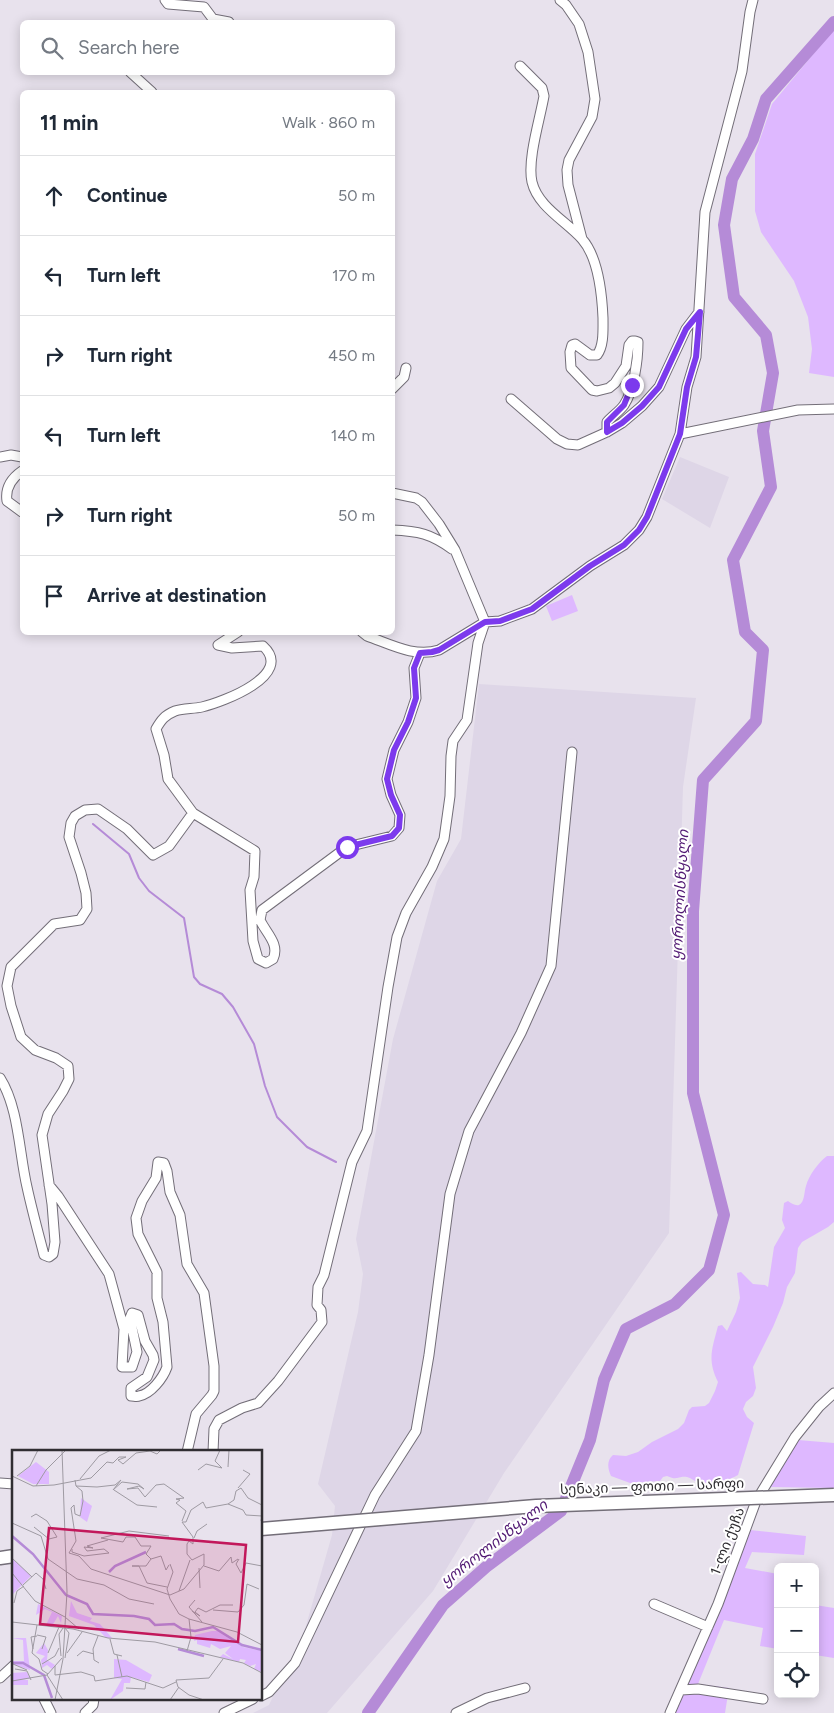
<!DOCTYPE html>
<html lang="en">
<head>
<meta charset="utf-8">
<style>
	:root { --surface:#fff; --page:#f2f2f3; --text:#1f2937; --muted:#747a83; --line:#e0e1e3 }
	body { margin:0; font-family:Figtree,"Noto Sans Georgian",sans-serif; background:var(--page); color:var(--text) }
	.controls { position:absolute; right:15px; bottom:15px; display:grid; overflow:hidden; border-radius:8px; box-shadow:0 2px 12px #0003 }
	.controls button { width:45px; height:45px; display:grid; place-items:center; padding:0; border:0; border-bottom:1px solid var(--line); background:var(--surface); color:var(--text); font:25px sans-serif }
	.stop { position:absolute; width:15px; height:15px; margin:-11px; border:4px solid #7c3aed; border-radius:50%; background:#fff }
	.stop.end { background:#7c3aed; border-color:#fff; box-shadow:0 1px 5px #0008 }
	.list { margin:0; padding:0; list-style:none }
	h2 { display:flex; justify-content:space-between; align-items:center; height:65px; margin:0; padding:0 20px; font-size:21px }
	h2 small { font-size:16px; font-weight:400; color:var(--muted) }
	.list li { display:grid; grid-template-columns:32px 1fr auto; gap:15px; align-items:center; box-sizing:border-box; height:80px; padding:0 20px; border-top:1px solid var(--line) }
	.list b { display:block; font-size:19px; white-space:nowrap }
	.list em { font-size:16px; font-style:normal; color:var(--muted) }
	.icon { flex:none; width:28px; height:28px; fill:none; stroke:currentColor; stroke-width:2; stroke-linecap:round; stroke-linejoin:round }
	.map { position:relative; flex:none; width:834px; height:1713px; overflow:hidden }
	.search { position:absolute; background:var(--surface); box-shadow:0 2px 12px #0003; left:20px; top:20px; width:375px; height:55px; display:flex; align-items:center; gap:12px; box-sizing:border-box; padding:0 18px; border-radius:8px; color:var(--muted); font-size:19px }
	.panel { position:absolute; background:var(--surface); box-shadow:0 2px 12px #0003; left:20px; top:90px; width:375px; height:545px; border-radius:8px }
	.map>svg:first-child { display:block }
	.built { fill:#ded6e7 }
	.green { fill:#deb8ff }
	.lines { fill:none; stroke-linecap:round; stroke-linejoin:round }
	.stream { stroke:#b58bd7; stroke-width:2 }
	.river { stroke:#b58bd7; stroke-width:12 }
	.minor-casing { stroke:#736e78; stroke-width:11 }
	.highway-casing { stroke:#736e78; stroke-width:15 }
	.minor { stroke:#fff; stroke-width:9 }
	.highway { stroke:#fff; stroke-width:12 }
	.highway-bridge-casing { stroke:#736e78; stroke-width:15; stroke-linecap:butt }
	.highway-bridge { stroke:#fff; stroke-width:12 }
	.route { stroke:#7c3aed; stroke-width:6 }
	.labels { text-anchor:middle; stroke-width:4; stroke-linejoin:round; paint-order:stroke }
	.street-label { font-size:14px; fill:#302e32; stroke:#fff }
	.water-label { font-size:15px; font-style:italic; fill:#511973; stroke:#fff }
	.inset-river { fill:none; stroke:#b58bd7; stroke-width:2.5 }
	.inset-road { fill:none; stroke:#9e9aa2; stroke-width:1 }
	.view { fill:#c2185b; fill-opacity:0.15; stroke:#c2185b; stroke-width:2.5 }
	.inset-edge { fill:none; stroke:#302e32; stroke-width:2.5 }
</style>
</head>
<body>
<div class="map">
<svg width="834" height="1713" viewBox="0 0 834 1713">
	<rect width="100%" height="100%" fill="#e8e2ed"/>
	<path class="built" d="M680,457L729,477L710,528L662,499Z
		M479,684L696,698L683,787L669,1233L504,1473L433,1591L327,1713H253L269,1705L305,1629L332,1535L335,1506L318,1484L358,1312L363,1274L356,1239L393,1039L437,881L461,839Z"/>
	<path class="green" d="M834,29V377L809,373L812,349L808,317L794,281L761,232L755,211V154L772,104Z
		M572,595L578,611L552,621L546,606Z
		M827,1156H834V1222L828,1227L802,1242L798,1248L795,1273L787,1287L783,1303L773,1327L753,1367L756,1388L753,1396L746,1402L743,1409L747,1417L754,1423L738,1475C727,1481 711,1485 698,1482C694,1481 691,1478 687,1477C677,1476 678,1481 667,1476L663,1477L660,1481L630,1483L611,1476C608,1469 606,1461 613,1455L626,1456L638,1452L652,1442L678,1429L684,1423L689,1410L692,1407L705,1406L709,1403L715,1391L718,1382C707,1360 712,1349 718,1326L722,1325L727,1331L736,1312L740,1298L737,1273L741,1272L753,1284L765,1285L768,1287L774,1247L785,1228L782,1220L784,1203L788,1201C791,1203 795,1206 799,1205C805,1202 804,1191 806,1186C809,1175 818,1163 827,1156Z
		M798,1440L834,1443V1488L770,1487Z
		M750,1530L806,1536L804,1555L752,1552L745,1568L778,1574V1649L760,1646L763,1628L724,1620L698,1684L729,1688L725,1713H675L722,1605Z
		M815,1605L834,1608V1658L815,1655Z"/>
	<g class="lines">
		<path class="stream" d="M93,824L129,854L139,878L149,891L184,918L194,977L200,984L222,994L233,1007L254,1044L265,1086L277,1117L307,1147L336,1162"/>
		<path class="river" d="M368,1713L443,1605L486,1567L561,1511L590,1440L604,1380L626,1329L675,1304L709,1270L724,1215L693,1093V911L703,780L756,721L763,650L745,632L733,560L771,487L763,431L773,373L766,335L734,297L724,225L732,179L753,139L766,99L834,22"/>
		<g class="minor-casing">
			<path id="minor" d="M165,0L168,4L204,7L213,19L229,22
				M560,0L566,5L579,24L588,52L595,99L592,117L569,160L567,170L568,185L582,239
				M520,66L542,88L544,96C540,119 527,160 532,182C538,207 566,221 582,239C598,257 602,295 603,318C603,330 604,346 597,355H590L575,344L572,345L570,352L571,368L592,390L597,391L609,388L615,383L626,366L629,345L632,341H635L638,342C638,360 634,390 624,405C620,411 612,416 607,422V432
				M130,72L152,92
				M392,389L404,377L406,368
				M511,399L557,439L567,444L578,445L607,432L622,423L642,406L659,387L686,329L699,312
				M680,434L687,387L696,357L705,212L742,71L750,12L753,0
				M0,457L11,455L22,457
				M22,471C12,478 5,488 7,501L22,512
				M392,530C419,531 431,534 452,549
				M362,632L367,636C390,644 415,658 439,650L485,622L500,621L532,609L590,566L624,545L639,530L647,517L680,434L798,410L834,409
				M218,645L232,648L263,646C295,675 223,702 202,707C193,709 183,708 175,711C165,715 161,720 156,729L164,755L168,779L193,813L255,851L254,877L250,890L253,941L258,959L266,963L273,959C280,944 266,933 260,920L262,910L347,847L392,836L399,828L400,815L391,795L387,779L394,750L408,722L416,698L414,668L420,653
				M218,645L238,632
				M0,1078C19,1108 19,1153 27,1187C32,1210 38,1232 44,1255L49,1257L53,1254L55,1242L52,1204L42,1135L48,1114L63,1091L69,1079L68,1066L56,1058L35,1050L21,1037L11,1006L7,986L11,967L54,924L80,920L87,909L86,893L81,873L69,837L71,823L75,816L85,810L98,809L127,829L153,855L169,846L193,813
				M49,1185L58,1196L109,1274L124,1329L122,1367H132L137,1352L130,1318L132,1313L138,1315L145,1341L153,1355L154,1360L147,1377L131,1388V1396C134,1396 137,1397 139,1396C151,1394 163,1378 167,1367L163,1322L157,1298V1272L138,1234L136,1218L142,1201L156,1178L158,1162L164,1163L167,1171L170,1192L180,1215L187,1264L204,1293L214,1366V1391L212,1395L196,1414L187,1452
				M213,1452L214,1429L219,1420L242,1408L258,1403L278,1381L322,1322L321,1310L317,1305L318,1287L324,1275L352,1162L367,1131L388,987L397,937L406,913L432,867L444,839L450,796L451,756L453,741L467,720L478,643L485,622L455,550L439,524L422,502L416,498L392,493
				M0,1483L14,1484
				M654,1604L708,1627
				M0,1678L14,1665
				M681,1690L698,1689L763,1699
				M261,1696L269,1692L295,1663L375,1495L416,1431L429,1355L450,1194L469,1131L521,1033L551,966L572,752
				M44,1699L51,1713
				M85,1713L93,1705L94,1699
				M224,1713L253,1699
				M456,1713L487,1698L525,1688
				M670,1713L718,1604L756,1501L795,1437L819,1407L834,1393"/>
		</g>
		<g class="highway-casing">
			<path id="highway" d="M0,1558L14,1556"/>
		</g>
		<use href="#minor" class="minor"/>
		<use href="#highway" class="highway"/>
		<g class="highway-bridge-casing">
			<path id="highway-bridge" d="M261,1529L536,1506L834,1495"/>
		</g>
		<use href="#highway-bridge" class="highway-bridge"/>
	</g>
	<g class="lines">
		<path class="route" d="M347,847L392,836L399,828L400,815L391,795L387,779L394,750L408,722L416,698L414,668L420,653L432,652L439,650L485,622L500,621L532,609L590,566L624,545L639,530L647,517L680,434L687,387L696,357L700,312L686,329L659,387L642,406L622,423L607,432V422L624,405L632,385"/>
	</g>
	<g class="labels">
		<g class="street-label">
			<text transform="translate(652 1486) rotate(-2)" y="5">სენაკი — ფოთი — სარფი</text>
			<text transform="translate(727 1541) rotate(-69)" y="5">1-ლი ქუჩა</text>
		</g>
		<g class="water-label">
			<text transform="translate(680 895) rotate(-87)" y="5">ყოროლისწყალი</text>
			<text transform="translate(494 1543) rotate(-38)" y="5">ყოროლისწყალი</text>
		</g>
	</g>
	<g transform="translate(12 1450)">
		<rect width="250" height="250" fill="#e8e2ed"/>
		<path d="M24,12L37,22V34H21L6,26ZM69,48L80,56L75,72L68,67ZM0,108L19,126L0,145ZM59,151L65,163L80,168L78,171L88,174L100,188H94L82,175L57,166ZM26,154L50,166L49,173L46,166L40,176L34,175L40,162L33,159L24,165ZM200,181H209L231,197L250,201V222L242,219L244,214L238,216L232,213L234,210L228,209L227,212L208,207L211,204L221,209L213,203L219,196L208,199L199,194L198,198L185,194V190L182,191L183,185ZM0,188H14L18,220L0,214V211H12L11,190ZM32,193L36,200L35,210L43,215L40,219L35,215L30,218L29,210L33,206L24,203ZM102,209L114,210L140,225L137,232L119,227L118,233H112L111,241L98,250L110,229L102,228ZM15,222L18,229H9L16,230V235H0V223Z" fill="#deb8ff"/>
		<path class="inset-river" d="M0,86L21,104L54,145L75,154L81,164L122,166L137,169L143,175L162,174L170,179L183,181L201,177L230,195L250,200M97,122L103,116L134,102M166,199L192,206M0,213H11L32,225L40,248"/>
		<path class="inset-road" d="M216,17L217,0M186,20L194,14L210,18L203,11L208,0M0,26L21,36L42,35L79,28L95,12L101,13L107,7H114L106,10L111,14L124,3L138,1L145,4L149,0M5,26L18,16L26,0M68,29L87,6L99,0M63,30L64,36L85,37L103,35L109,30L101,40L110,32L126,34L132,39L127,36L115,39L126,38L133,47L144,35L152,34L172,48L164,49L168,50L164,53L174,61L170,71M24,36L34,20L54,0M64,36L70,41L71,51L68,66L63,64L62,55L59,58L64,91L57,103L67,106L79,119L158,145L172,139L192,115V104L180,110L175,104V94L177,91L181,94V87L170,72H174L179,60L191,52L194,58L216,54L222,50L224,41L229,38L236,48L250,55M226,38L238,24L231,20M102,40L125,55L145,57M216,54L231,60L234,65L250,66L249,71M19,67L24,64L35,71L45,87L37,89L22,77M0,73L29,86L36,109L65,129L92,135L117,149L142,154M182,88L185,81L195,74M60,99V102L72,106L97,103L92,99L75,101L72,97L81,98L75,96L96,90M0,108L20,127M139,109L134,104L139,96H129L123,87H114L111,92L89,88L117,81L157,86M227,109L224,114L229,123M158,114L161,122L155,139L158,149L167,164L177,169L179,187L175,201M120,116H134L139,109L149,106L154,120L157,115M120,116H127L135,133L155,137M192,116L207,121L219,107L220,113L226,109M187,118L188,138M0,123L23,151L53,167L67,179M229,123L234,113L250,116M11,135L24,123L31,129L34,139M167,141L178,110M183,150L177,157L190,172M2,153L5,141L12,136M186,158L194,162L208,155H221M201,160L226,162L232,155L235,134L247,139M180,161L188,166L183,162L186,158M177,169L225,182L250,195M0,172L61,179L96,188L143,192L231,213L250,223M25,175L20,203L27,209L30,220L36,224M25,185L34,187L30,199M86,186L81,199L82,210L87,213M98,189L102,204L110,206M21,199L19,187L25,186M36,203L47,177M55,203L70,182M105,205L110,227M49,206L47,184L51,178M65,206L71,201L82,204M50,208L35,225L51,250M53,208L57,183L53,178M1,214L15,220M30,214L43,206L47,198M43,216V225L69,222L82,226L83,231L115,226L151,238L164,232M3,219L15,221L19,230M0,231L35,225M114,238L133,239L134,232M43,250L51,209L55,142L50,0M158,250L167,237M192,250L177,245L166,237L164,230L197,228L211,209"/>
		<path class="view" d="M37,78L234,95L226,192L28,174Z"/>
		<rect width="250" height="250" class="inset-edge"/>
	</g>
</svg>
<div class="controls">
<button>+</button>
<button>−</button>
<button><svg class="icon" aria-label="locate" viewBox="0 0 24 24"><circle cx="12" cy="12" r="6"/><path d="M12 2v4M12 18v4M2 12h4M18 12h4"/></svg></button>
</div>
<div class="stop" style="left:347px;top:847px"></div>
<div class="stop end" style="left:632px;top:385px"></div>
<div class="search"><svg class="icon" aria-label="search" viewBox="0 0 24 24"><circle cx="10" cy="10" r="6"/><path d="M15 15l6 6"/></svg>Search here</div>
<section class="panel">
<h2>11 min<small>Walk · 860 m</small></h2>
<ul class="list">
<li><svg class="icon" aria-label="ahead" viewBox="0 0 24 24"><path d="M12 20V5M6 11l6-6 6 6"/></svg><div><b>Continue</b></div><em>50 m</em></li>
<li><svg class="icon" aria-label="left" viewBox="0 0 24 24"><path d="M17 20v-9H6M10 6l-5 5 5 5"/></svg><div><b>Turn left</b></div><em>170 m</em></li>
<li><svg class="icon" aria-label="right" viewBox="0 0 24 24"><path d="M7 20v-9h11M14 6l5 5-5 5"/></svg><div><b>Turn right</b></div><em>450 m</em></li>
<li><svg class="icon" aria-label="left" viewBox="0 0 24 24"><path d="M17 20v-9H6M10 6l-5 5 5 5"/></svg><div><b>Turn left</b></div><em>140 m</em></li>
<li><svg class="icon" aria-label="right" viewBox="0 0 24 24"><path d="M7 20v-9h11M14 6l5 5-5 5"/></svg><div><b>Turn right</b></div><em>50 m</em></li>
<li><svg class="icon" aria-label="arrive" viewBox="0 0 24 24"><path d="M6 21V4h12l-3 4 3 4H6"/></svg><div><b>Arrive at destination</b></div></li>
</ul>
</section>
</div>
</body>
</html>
